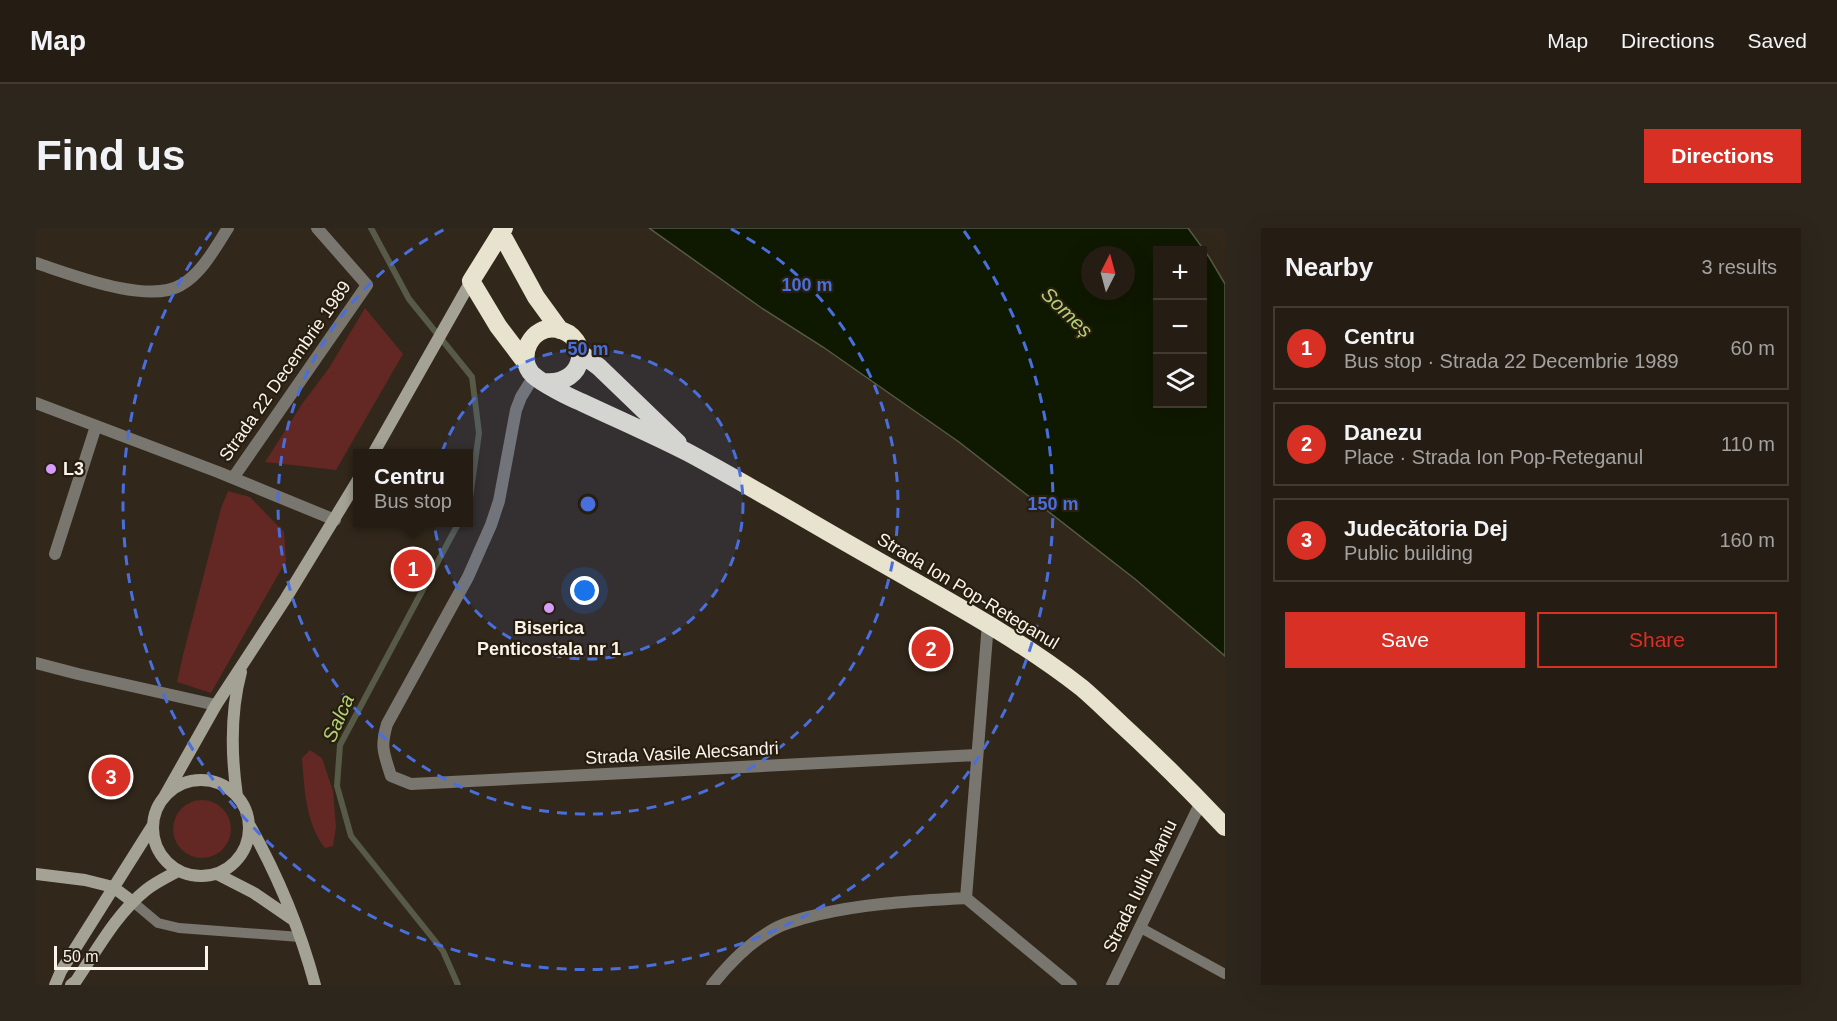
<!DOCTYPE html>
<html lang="en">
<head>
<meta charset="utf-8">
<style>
	:root { --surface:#251d14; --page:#2d261d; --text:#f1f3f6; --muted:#a3a2a0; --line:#423b34; --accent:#d93025 }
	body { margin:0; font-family:Helvetica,sans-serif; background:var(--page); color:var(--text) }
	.controls { position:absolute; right:18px; top:18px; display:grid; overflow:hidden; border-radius:0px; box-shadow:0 6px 24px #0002 }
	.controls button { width:54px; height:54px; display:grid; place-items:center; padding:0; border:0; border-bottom:2px solid var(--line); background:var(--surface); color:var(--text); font:30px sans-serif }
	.compass { position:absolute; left:1045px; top:18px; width:54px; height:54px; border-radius:50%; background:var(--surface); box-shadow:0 6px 24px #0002; rotate:6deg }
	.scale { position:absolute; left:18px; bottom:15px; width:154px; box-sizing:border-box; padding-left:6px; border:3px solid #fbf4eb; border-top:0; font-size:16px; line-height:21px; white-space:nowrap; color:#fbf4eb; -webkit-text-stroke:4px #271e10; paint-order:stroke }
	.you { position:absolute; left:549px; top:363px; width:21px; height:21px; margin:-15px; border:4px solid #fff; border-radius:50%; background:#1a73e8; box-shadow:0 0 0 9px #1a73e833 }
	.badge { display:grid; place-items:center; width:39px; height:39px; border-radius:50%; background:var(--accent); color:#fff; font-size:20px; font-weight:700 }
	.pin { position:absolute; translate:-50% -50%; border:3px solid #fff; box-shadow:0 2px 6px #0006 }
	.popup { position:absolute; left:317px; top:221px; width:120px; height:78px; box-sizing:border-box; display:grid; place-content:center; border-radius:0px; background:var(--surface); filter:drop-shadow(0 2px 4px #0005); font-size:20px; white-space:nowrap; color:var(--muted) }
	.popup b { font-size:22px; color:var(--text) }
	.popup::after { content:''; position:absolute; left:50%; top:100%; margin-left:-12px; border:12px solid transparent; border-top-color:var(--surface) }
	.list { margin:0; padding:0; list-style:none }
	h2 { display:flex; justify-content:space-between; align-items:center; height:78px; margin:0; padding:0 24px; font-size:26px }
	h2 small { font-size:20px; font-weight:400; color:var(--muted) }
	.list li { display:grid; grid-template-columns:39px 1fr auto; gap:18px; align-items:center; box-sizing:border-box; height:84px; margin:0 12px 12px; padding:0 12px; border:2px solid var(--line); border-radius:0px }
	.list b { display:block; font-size:22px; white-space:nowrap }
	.list p { margin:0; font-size:20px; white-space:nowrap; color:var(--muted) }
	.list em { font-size:20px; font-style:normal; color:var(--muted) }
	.actions { display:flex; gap:12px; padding:18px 24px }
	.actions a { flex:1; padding:14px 0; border:2px solid var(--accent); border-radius:0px; text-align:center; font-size:21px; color:var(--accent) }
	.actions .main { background:var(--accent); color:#fff }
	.icon { flex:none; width:33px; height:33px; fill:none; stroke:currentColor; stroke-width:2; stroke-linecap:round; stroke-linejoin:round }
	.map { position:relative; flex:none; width:1189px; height:757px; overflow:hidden; border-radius:0px }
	header { display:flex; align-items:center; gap:36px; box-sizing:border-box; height:84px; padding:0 30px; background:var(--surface); border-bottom:2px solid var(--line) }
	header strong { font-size:28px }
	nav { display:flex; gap:33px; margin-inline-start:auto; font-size:21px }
	.intro { display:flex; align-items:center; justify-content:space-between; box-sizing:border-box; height:144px; padding:0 36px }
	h1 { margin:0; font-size:42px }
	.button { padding:15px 27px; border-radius:0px; background:var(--accent); color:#fff; font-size:21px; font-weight:700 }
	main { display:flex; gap:36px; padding:0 36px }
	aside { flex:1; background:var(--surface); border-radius:0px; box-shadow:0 6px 24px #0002 }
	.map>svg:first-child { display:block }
	.green { fill:#632724 }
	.water { fill:#0f1800; stroke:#565a46; stroke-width:1.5; fill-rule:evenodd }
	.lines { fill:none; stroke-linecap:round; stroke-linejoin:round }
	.stream { stroke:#565a46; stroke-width:6 }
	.lane { stroke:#78766e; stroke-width:10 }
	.street { stroke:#78766e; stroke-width:12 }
	.secondary { stroke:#a4a295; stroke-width:12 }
	.highway { stroke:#e7e3cf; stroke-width:18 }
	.ring { fill:none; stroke:#496fdc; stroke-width:3; stroke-dasharray:10 8 }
	.poi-dot { fill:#d59cfb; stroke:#271e10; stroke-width:2 }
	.labels { text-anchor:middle; stroke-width:4.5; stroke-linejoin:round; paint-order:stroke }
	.street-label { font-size:18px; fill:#fbf4eb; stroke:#271e10 }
	.poi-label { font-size:18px; font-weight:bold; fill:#fbf4eb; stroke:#271e10; text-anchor:start }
	.water-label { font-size:20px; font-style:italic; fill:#b2d174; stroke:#271e10 }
	.centre { fill:#496fdc; stroke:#271e10; stroke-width:3 }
	.ring-label { font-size:18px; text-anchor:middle; font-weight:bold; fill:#496fdc; stroke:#271e10; stroke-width:4.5; stroke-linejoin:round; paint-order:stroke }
</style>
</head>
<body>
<header>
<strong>Map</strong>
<nav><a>Map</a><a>Directions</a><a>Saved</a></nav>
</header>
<div class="intro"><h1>Find us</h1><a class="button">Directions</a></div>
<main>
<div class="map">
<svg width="1189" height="757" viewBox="0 0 1189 757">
	<rect width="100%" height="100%" fill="#31271a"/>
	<path class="green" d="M329,80L367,126L300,242L229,234L266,176L293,140Z
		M192,263L214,269L248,304L250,333L175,465L141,454L147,427L185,280Z
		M274,522L286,530L297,563L300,599L297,618L289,620C270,597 268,559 266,530Z
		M137 601a29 29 0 1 1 58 0a29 29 0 1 1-58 0Z"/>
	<path class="water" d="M613,0H1152L1173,29L1189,56V428L1099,351L923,214L787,119L727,81ZM1122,22H1166V176H1122ZM1054,27H1090V63H1054Z"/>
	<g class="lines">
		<path class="stream" d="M335,0L373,71L436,149L443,205L433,277
			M422,757L407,723L315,608L301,558L304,517L423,294"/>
		<path class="lane" d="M97,674L122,695L143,700L264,709
			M1105,700L1189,746"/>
		<path class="street" d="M0,35C34,46 112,77 145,57C166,45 179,20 192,0
			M498,148L485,169L480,182L463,273L455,297L432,349L351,496C344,520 348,525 355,548L375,556L940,527
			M0,175L182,244L299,292
			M197,250L331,57L281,0
			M19,326L60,198
			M0,435L42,446L180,477
			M930,670L952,395
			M676,757C692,737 711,717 733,704C746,695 765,691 780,687C830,675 880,673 930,670L1035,757
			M1076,757L1165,574"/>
		<path class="secondary" d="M337,226L435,53
			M117 600a48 48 0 1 1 96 0a48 48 0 1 1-96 0Z
			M201,568C195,526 194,485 205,444
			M127,571L180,477L250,370L322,252
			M214,598C242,648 264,701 279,757
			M0,646L49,652L77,659L97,674
			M181,646L218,665L256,691
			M19,757L25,743L117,597
			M35,757L40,753C61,722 81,685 110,662C120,654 131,649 142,643"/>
		<path class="highway" d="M468,0L435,53L462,98L490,135
			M465,5L500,69L524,102
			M543,124L563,139L642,215
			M508,154C551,158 556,108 521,101C496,96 479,129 497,147C507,156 533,169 545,174C581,191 618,207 653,225C716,259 777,296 839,331C910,372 982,410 1046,460C1060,472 1073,485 1086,497C1122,530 1156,564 1189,599"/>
	</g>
	<circle cx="552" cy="276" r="155" fill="#496fdc" fill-opacity=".12"/>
	<g class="ring">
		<circle cx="552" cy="276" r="155"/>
		<path d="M695 1A310 310 0 1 1 409 1"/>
		<path d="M928 3A465 465 0 1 1 176 3"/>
	</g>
	<g class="poi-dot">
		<circle cx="15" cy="241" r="6"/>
		<circle cx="513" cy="380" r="6"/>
	</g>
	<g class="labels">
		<g class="street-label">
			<text transform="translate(249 143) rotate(-55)" y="6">Strada 22 Decembrie 1989</text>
			<text transform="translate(932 363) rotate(31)" y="6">Strada Ion Pop-Reteganul</text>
			<text transform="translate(646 525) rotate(-3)" y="6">Strada Vasile Alecsandri</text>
			<text transform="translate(1104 658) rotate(-64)" y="6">Strada Iuliu Maniu</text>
		</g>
		<g class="poi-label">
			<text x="27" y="247">L3</text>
			<text x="513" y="406" text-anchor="middle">Biserica<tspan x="513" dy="21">Penticostala nr 1</tspan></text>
		</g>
		<g class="water-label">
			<text transform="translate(1031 84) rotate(44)" y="7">Someș</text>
			<text transform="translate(302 490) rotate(-66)" y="7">Salca</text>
		</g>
	</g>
	<circle cx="552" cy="276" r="9" class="centre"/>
	<g class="ring-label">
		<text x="771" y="63">100 m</text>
		<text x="552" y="127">50 m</text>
		<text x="1017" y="282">150 m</text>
	</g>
</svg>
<div class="controls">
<button>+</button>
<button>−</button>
<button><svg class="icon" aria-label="layers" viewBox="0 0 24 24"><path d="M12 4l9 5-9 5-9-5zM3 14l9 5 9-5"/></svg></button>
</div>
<svg class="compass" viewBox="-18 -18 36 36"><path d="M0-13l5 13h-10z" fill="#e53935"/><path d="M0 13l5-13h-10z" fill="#a3a2a0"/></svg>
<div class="scale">50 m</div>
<div class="you"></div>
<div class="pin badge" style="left:377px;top:341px">1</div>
<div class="popup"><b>Centru</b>Bus stop</div>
<div class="pin badge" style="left:895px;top:421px">2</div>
<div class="pin badge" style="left:75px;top:549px">3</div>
</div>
<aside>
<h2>Nearby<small>3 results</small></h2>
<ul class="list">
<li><span class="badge">1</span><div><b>Centru</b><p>Bus stop · Strada 22 Decembrie 1989</p></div><em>60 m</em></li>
<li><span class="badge">2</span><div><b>Danezu</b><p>Place · Strada Ion Pop-Reteganul</p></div><em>110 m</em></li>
<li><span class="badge">3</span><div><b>Judecătoria Dej</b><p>Public building</p></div><em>160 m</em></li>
</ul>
<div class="actions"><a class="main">Save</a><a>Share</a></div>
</aside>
</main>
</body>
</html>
